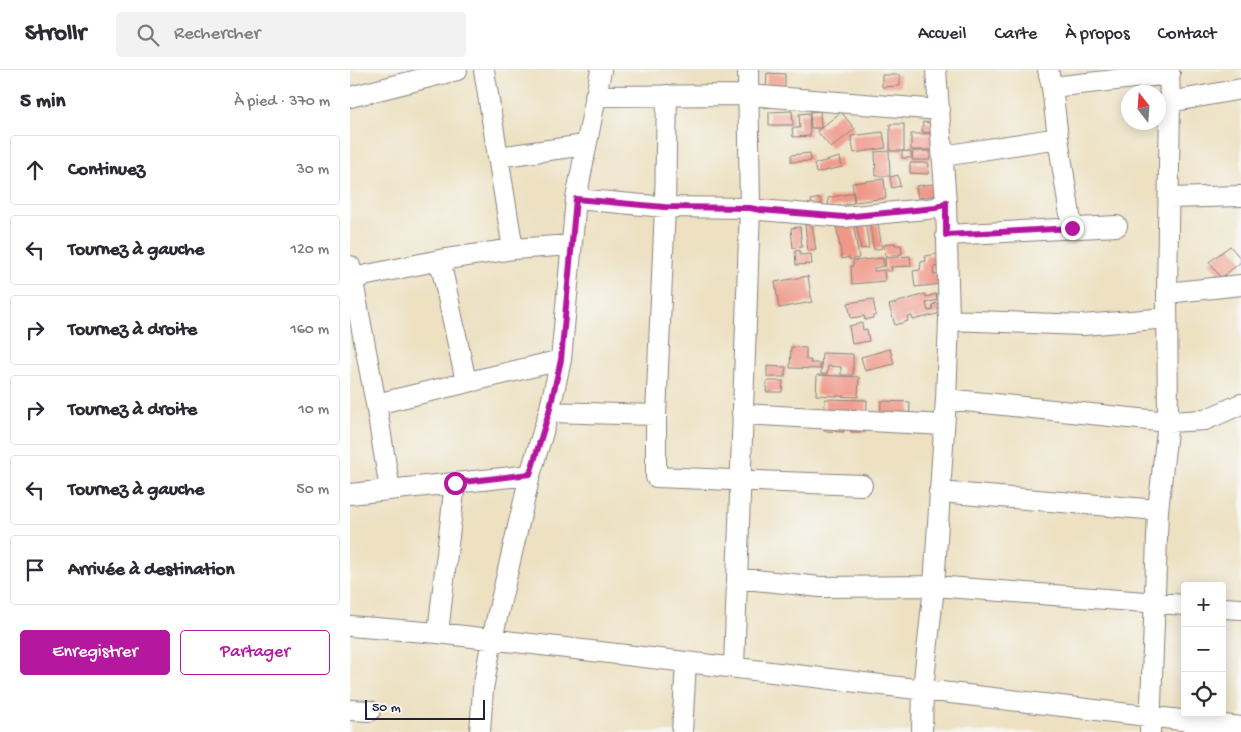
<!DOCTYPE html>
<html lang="fr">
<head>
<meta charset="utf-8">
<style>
	:root { --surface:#fff; --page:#f2f2f3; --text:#2b2b33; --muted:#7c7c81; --line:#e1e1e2; --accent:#b5179e }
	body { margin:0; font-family:"Gochi Hand",sans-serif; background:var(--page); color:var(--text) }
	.controls { position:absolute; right:15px; bottom:15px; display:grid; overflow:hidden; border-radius:5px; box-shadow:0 2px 12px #0003 }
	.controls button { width:45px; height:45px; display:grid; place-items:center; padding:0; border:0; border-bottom:1px solid var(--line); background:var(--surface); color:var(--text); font:25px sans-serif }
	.compass { position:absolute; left:771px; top:15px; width:45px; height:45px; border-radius:50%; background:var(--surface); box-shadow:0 2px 12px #0003; rotate:343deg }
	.scale { position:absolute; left:15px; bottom:12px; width:120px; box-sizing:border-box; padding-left:5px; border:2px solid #22223b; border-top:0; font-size:14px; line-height:18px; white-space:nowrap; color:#22223b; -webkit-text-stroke:4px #f6f6f2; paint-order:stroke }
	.stop { position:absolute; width:15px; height:15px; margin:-11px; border:4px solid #b5179e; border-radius:50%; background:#fff }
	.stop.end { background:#b5179e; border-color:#fff; box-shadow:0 1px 5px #0008 }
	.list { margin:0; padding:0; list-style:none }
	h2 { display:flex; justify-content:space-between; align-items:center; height:65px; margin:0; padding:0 20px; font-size:21px }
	h2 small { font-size:16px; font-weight:400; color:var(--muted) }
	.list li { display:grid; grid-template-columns:32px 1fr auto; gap:15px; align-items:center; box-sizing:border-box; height:70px; margin:0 10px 10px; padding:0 10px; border:1px solid var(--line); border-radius:5px }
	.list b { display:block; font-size:19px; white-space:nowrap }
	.list em { font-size:16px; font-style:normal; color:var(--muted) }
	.actions { display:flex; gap:10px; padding:15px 20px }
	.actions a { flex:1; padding:11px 0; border:1px solid var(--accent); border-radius:5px; text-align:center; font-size:18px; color:var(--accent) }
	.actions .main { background:var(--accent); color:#fff }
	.icon { flex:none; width:28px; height:28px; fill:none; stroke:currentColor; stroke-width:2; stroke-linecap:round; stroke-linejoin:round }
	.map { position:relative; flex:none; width:891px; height:662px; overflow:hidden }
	header { display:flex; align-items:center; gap:30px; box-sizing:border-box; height:70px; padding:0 25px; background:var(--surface); border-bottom:1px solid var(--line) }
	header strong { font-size:24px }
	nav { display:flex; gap:28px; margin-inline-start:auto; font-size:18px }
	.search { width:350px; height:45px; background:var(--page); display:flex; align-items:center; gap:12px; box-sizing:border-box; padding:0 18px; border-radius:5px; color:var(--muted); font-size:19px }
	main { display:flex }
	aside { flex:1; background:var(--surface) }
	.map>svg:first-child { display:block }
	.building { fill:#ef9888 }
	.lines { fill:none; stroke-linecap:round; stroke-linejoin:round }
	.minor-casing { stroke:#88827e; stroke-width:22 }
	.minor { stroke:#fff; stroke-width:20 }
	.route { stroke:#b5179e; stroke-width:6 }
</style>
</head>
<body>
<header>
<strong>Strollr</strong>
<div class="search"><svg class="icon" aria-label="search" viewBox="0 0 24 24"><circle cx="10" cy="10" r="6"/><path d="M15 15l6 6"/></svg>Rechercher</div>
<nav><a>Accueil</a><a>Carte</a><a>À propos</a><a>Contact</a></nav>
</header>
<main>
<aside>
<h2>5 min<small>À pied · 370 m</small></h2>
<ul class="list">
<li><svg class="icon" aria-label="ahead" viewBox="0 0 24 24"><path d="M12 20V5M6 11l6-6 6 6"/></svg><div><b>Continuez</b></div><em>30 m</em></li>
<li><svg class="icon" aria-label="left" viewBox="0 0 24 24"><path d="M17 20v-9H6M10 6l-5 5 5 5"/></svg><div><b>Tournez à gauche</b></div><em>120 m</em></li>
<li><svg class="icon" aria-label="right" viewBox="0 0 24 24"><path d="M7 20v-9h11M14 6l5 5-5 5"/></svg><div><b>Tournez à droite</b></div><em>160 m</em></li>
<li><svg class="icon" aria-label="right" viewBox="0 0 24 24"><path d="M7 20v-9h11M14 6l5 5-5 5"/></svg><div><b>Tournez à droite</b></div><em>10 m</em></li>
<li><svg class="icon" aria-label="left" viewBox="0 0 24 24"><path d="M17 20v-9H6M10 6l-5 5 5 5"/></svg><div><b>Tournez à gauche</b></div><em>50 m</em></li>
<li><svg class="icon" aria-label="arrive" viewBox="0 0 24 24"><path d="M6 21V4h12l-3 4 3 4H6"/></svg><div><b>Arrivée à destination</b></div></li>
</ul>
<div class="actions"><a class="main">Enregistrer</a><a>Partager</a></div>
</aside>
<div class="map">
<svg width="891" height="662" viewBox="0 0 891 662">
	<rect width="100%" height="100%" fill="#f6f6f2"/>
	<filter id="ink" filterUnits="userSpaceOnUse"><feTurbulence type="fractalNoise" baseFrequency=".02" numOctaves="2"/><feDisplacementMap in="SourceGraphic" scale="10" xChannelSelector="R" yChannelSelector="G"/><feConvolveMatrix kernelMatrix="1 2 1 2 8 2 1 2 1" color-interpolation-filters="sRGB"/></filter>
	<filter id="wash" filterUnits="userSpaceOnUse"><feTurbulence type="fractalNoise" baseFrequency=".0096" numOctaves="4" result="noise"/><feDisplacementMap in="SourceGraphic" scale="20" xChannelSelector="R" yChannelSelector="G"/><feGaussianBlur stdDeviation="1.12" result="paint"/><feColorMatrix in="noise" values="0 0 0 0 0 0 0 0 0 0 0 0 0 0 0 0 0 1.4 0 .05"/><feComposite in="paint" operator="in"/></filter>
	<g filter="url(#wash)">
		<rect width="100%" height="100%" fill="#ede1c2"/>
		<g id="blocks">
			<path class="building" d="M417,3L435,4V22L416,21Z
				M532,5H550V16L532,17Z
				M442,41L443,55H419V42Z
				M470,41L471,58H461L460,42Z
				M491,42L505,59L481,78L467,61Z
				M459,43L460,66L443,67L442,58H450L449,44Z
				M573,52L583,53L582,63L572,62Z
				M540,54H554V81H540Z
				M533,62L536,78L504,83L501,66Z
				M561,64H588L587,80H561Z
				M539,81L540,106H526L525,82Z
				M552,81L561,82V88H552Z
				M563,81H580V90H562Z
				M460,83L461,91L441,92V85Z
				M490,87L492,97L466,103L464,94Z
				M560,93H579L578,104L560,103Z
				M548,105L550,116L542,118L540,107Z
				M534,109L536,128L505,132L502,113Z
				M584,114L587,125L568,128L566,116Z
				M503,123L504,133L479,138L478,128Z
				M470,128L472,136L463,138L461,130Z
				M515,151L519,178L511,179L506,153Z
				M503,152L509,188L500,190L499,187L492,189L486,155Z
				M462,154L466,180L458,181L455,155Z
				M528,154L532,178L524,180L520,155Z
				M450,157L452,177L443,178L441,158Z
				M542,173H545V175H551L552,184L535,186L534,175Z
				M880,176L891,189V192L871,208L859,192Z
				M450,180V185L461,184L462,194L446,195L445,181Z
				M594,183L591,196L583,197L584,205L591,204L592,214L565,217L563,201L570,200L571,192L576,191L575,186Z
				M560,186L561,196L541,197L542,201H536L535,188Z
				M533,188L534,196L524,198V201L534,200L535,211L502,214L501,196H503V191Z
				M458,206L462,232L429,238L425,212Z
				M575,224L576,227L586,224L587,230L576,233L578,241L583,240L582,235L588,233L591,243L563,250L562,246L557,247L558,251L545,255L539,235Z
				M523,229L526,245L523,246V248L515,250L514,246L501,248L498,233Z
				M512,253L513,260L517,259L519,271L502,274L499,256Z
				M441,277L456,278V290H461L460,293H470V299L440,298Z
				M540,279L544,294L515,301L511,287Z
				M472,283L503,284V305H491V297L478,296L477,304H471Z
				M417,296L436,297L435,307H417Z
				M467,305L509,307L508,327L466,325Z
				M417,311H433L432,322H416Z
				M475,329L517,330L516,362H501V350H494V362L474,361Z
				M531,331L560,332L559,360L530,359Z"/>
		</g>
	</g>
	<g filter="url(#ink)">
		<use href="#blocks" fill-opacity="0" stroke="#88827e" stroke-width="1"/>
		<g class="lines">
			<g class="minor-casing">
				<path id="minor" d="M134,0L163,179
					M698,0L702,17L708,68L722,158
					M702,17L820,4
					M245,26L398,25L590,40
					M0,27L107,0
					M820,32L891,19
					M593,86L708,68
					M148,87L235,75
					M819,128L891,126
					M226,129L315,137L400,138L410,140L494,147L586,138L596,132
					M596,165L767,156
					M90,190L116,312
					M0,196L26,334L40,420
					M3,208L90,190L163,179L221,175
					M817,223L891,215
					M599,250L733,255L817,248
					M596,329L818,352L855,350L891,334
					M26,334L211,290
					M199,342L306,345V407L512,415
					M392,344L594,355
					M306,345L315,137L317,25
					M589,422L808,440
					M0,424L180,405
					M387,508L470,517L584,516L835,535
					M872,538L891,539
					M0,556L88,563L891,657
					M88,563L105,413
					M384,597L400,138L398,0
					M0,640L20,641
					M130,662L133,619L142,569L180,405L199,342L211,290L226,129L251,0
					M332,662L336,592
					M572,662L573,619L584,516L596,329L599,250L596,132L586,0
					M800,662L808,440L818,352L817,223L820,32L819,0"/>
			</g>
			<use href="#minor" class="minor"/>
		</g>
	</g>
	<g class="lines" filter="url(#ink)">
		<path class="route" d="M105,413L180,404L199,342L211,290L226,129L314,137L400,138L410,140L494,147L586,138L596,132V165L722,158"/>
	</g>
</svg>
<div class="controls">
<button>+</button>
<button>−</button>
<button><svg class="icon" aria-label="locate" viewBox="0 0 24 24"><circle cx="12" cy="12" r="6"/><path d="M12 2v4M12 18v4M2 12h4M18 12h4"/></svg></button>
</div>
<svg class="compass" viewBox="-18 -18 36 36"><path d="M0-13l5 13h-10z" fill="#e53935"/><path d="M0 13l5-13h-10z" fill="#7c7c81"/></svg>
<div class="scale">50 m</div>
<div class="stop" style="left:105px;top:413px"></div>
<div class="stop end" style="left:722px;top:158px"></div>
</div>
</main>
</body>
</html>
